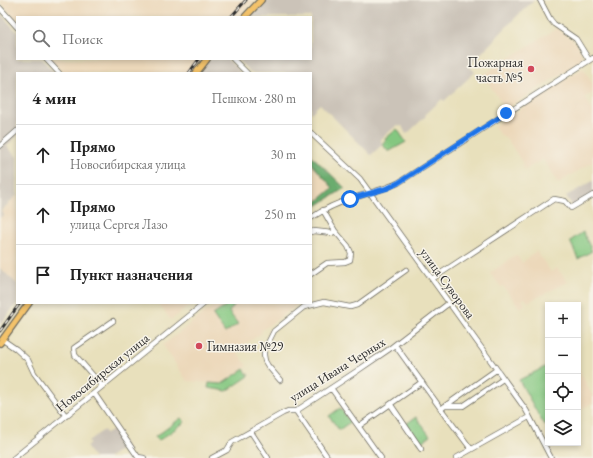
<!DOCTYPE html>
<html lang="ru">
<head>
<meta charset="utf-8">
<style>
	:root { --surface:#fff; --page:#f6f6f6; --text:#222; --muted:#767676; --line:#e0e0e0 }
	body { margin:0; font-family:"EB Garamond",serif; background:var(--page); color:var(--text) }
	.controls { position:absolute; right:12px; bottom:12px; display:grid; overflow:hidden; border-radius:0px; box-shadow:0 2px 6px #0003 }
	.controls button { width:36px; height:36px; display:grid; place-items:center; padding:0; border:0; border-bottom:1px solid var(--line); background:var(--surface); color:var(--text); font:20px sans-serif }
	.stop { position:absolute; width:12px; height:12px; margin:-9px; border:3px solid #1a73e8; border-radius:50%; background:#fff }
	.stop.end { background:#1a73e8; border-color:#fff; box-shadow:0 1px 4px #0008 }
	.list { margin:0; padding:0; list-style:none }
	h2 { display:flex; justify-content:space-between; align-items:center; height:52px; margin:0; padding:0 16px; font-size:17px }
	h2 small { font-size:13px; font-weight:400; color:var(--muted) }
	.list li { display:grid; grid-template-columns:26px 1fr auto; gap:12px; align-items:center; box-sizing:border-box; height:60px; padding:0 16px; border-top:1px solid var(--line) }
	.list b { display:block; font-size:15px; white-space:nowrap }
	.list p { margin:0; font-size:13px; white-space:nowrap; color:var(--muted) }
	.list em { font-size:13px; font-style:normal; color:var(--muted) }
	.icon { flex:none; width:22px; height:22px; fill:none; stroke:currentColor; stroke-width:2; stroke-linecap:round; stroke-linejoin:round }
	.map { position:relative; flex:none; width:593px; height:458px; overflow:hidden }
	.search { position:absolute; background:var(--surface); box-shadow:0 2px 6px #0003; left:16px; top:16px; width:296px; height:44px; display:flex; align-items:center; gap:10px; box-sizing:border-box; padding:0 14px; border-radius:0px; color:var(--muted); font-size:15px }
	.panel { position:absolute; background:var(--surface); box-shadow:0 2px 6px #0003; left:16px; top:72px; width:296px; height:232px; border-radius:0px }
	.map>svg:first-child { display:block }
	.built { fill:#ecd8ba }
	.industrial { fill:#cbc3b8 }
	.green { fill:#84c780; stroke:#587956 }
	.forest { fill:#6bac6e; stroke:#4b6c4c }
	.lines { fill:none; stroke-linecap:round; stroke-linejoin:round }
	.minor-casing { stroke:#6d6a5e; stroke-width:6 }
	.major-casing { stroke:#6d6a5e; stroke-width:8 }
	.minor { stroke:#fff; stroke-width:4.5 }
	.major { stroke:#f3c26a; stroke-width:5.5 }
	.rail-casing { stroke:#2b2b2b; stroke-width:3 }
	.rail { stroke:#f7f3e8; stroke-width:1.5; stroke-dasharray:4.5; stroke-linecap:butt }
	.route { stroke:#1a73e8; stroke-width:5 }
	.poi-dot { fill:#d1495b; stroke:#f7f3e8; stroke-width:1.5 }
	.labels { text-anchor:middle; stroke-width:3; stroke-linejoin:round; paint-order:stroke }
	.poi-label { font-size:13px; fill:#2b2b2b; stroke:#f7f3e8; text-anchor:end }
	.street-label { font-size:13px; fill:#2b2b2b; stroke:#f7f3e8 }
</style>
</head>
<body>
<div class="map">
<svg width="593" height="458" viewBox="0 0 593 458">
	<rect width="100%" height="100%" fill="#f7f3e8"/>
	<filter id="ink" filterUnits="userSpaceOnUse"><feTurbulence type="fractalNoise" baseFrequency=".025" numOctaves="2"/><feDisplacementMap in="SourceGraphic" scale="8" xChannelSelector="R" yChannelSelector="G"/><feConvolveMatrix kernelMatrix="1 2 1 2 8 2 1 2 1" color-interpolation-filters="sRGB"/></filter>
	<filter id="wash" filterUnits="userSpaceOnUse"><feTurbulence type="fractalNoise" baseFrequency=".012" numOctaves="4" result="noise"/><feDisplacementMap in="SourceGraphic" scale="16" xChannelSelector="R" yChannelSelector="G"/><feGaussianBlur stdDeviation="0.9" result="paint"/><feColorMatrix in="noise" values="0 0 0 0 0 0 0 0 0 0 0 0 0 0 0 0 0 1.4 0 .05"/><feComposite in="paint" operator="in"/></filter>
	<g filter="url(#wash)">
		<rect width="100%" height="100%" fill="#e8e0bc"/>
		<path class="built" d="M0,0H256L240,17H17V21L0,2Z
			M557,28L574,41L579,47L583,57L580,62L506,109L483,75Z
			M51,59H204L194,73H63Z
			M583,68L593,84V93L585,97L593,111V162L558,183L543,159L525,170L522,165L523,164L508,140L500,134L494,126Z
			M311,155L345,188L311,210Z
			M17,195V284L0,268V218L3,215L1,212Z
			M536,251L551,272L557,268L568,282L528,302L525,298L522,300L525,304L520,308L503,286L501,287L490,273L515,256H517L522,263Z
			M158,303H193L171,320Z
			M217,303H295L297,305L261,331L262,333L236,350L247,366L234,376L222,384L187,381L163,345Z
			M578,368L593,397V403L578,410Z"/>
		<path class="industrial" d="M265,0H534L514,19L469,66L475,72L444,101L442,99L425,115L426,116L410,131L406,134L402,126H396L380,140L383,144L371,155L320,104L311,113V73H251L237,59H311V17H249Z
			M0,13L17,32V59H42L55,73H17V136L7,146L17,157V195L1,211L3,215L0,218Z
			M210,59H227L242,73H198Z
			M593,181V196L574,208L566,196Z
			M0,268L17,284V303L0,325Z
			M114,429L126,446L108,458H94L86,446L90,443L88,441L104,430L106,434Z"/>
		<path class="green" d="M397,129L406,142L390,151H388L382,144L386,141L385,139Z
			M583,232L592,251L578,259L570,241Z
			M223,303H234L235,304L229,312L238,324L225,333L213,315L225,307Z
			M547,366L548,368V423L544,425L519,380Z
			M244,369L249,376L227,391L208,388L209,383L222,384Z
			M340,408L350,422L339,430L329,416Z
			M416,417L430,436L420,443L406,424Z
			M181,418L185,422L158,441L155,437Z"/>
		<path class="forest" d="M311,155L345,188L315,207V203L333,188L311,163Z"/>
	</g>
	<g filter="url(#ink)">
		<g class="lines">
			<g class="minor-casing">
				<path id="minor" d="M540,0L550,19L554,24L576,39L589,60
					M0,8L17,27
					M46,59L59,73
					M233,59L247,73
					M311,133L360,179L526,410L551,458
					M0,146L17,131
					M311,218C323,210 337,203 351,199C367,193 383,190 398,183L593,58
					M311,232L314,231L332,233L335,231L323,210
					M311,274L327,263L345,262L350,260L351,253L348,246L335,231
					M432,279L554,199L565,201L571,208L593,195
					M3,340L16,349L28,360L34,373L66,416
					M395,345L441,409L445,406H463L503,379
					M280,380L268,366L265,361L264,355V351L274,331L304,307L324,302L350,307L357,305L406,270
					M102,386L75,355L74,348L113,321
					M331,388L381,458
					M94,393L138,457L144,458
					M391,405L421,449
					M445,406L496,370
					M441,409L471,449
					M296,411L328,458
					M359,426L422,382
					M251,432L268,458
					M14,458L205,303
					M212,458L227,450L232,442L283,413L288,411H296L357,371L388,350L449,303
					M456,458L529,417"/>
			</g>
			<g class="major-casing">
				<path id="major" d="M245,17L261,0
					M196,73L207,59
					M0,343L29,303"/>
			</g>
			<use href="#minor" class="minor"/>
			<use href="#major" class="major"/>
			<g class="rail-casing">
				<path id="rail" d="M231,17L246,0
					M189,73L199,59
					M0,331L20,303"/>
			</g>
			<use href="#rail" class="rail"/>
		</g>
	</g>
	<g class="lines" filter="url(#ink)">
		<path class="route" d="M350,199L388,188L398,183L506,113"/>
	</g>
	<g class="poi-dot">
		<circle cx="531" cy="69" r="4"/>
		<circle cx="199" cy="346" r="4"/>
	</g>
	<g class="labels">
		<g class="poi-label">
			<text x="523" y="67">Пожарная<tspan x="523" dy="15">часть №5</tspan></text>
			<text x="207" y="351" text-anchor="start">Гимназия №29</text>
		</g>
		<g class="street-label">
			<text transform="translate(448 283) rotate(54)" y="5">улица Суворова</text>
			<text transform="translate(337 369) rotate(-32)" y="5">улица Ивана Черных</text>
			<text transform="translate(102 372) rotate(-39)" y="5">Новосибирская улица</text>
		</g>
	</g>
</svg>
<div class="controls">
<button>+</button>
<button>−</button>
<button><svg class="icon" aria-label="locate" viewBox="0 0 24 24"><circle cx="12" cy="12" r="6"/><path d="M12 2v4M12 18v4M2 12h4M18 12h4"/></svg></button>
<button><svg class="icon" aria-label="layers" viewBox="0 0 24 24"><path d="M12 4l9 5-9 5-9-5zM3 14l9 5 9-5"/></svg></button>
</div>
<div class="stop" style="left:350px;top:199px"></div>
<div class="stop end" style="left:506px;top:113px"></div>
<div class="search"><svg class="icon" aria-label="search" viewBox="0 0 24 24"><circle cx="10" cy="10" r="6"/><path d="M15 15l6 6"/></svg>Поиск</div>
<section class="panel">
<h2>4 мин<small>Пешком · 280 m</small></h2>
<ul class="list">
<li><svg class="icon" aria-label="ahead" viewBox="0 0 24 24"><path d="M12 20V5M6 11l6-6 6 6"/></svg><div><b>Прямо</b><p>Новосибирская улица</p></div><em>30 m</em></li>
<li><svg class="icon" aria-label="ahead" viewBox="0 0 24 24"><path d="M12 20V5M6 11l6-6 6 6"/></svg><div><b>Прямо</b><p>улица Сергея Лазо</p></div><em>250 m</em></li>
<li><svg class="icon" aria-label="arrive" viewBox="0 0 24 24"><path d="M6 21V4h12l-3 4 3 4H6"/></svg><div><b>Пункт назначения</b></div></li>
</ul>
</section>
</div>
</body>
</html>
